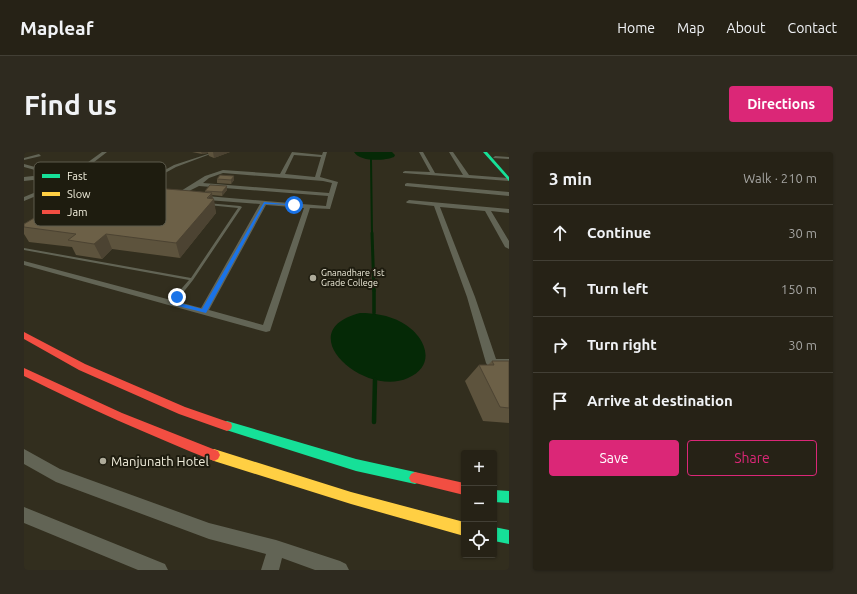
<!DOCTYPE html>
<html lang="en">
<head>
<meta charset="utf-8">
<style>
	:root { --surface:#262216; --page:#2e2a1f; --text:#f1f3f6; --muted:#a4a4a1; --line:#423f35; --accent:#db2777 }
	body { margin:0; font-family:Ubuntu,sans-serif; background:var(--page); color:var(--text) }
	.controls { position:absolute; right:12px; bottom:12px; display:grid; overflow:hidden; border-radius:4px; box-shadow:0 1px 3px #0004 }
	.controls button { width:36px; height:36px; display:grid; place-items:center; padding:0; border:0; border-bottom:1px solid var(--line); background:var(--surface); color:var(--text); font:20px sans-serif }
	.stop { position:absolute; width:12px; height:12px; margin:-9px; border:3px solid #1a73e8; border-radius:50%; background:#fff }
	.stop.end { background:#1a73e8; border-color:#fff; box-shadow:0 1px 4px #0008 }
	.list { margin:0; padding:0; list-style:none }
	h2 { display:flex; justify-content:space-between; align-items:center; height:52px; margin:0; padding:0 16px; font-size:17px }
	h2 small { font-size:13px; font-weight:400; color:var(--muted) }
	.list li { display:grid; grid-template-columns:26px 1fr auto; gap:12px; align-items:center; box-sizing:border-box; height:56px; padding:0 16px; border-top:1px solid var(--line) }
	.list b { display:block; font-size:15px; white-space:nowrap }
	.list em { font-size:13px; font-style:normal; color:var(--muted) }
	.actions { display:flex; gap:8px; padding:12px 16px }
	.actions a { flex:1; padding:9px 0; border:1px solid var(--accent); border-radius:4px; text-align:center; font-size:14px; color:var(--accent) }
	.actions .main { background:var(--accent); color:#fff }
	.icon { flex:none; width:22px; height:22px; fill:none; stroke:currentColor; stroke-width:2; stroke-linecap:round; stroke-linejoin:round }
	.map { position:relative; flex:none; width:485px; height:418px; overflow:hidden; border-radius:4px }
	header { display:flex; align-items:center; gap:24px; box-sizing:border-box; height:56px; padding:0 20px; background:var(--surface); border-bottom:1px solid var(--line) }
	header strong { font-size:19px }
	nav { display:flex; gap:22px; margin-inline-start:auto; font-size:14px }
	.intro { display:flex; align-items:center; justify-content:space-between; box-sizing:border-box; height:96px; padding:0 24px }
	h1 { margin:0; font-size:28px }
	.button { padding:10px 18px; border-radius:4px; background:var(--accent); color:#fff; font-size:14px; font-weight:700 }
	main { display:flex; gap:24px; padding:0 24px }
	aside { flex:1; background:var(--surface); border-radius:4px; box-shadow:0 1px 3px #0004 }
	.map>svg:first-child { display:block }
	.water { fill:#052906 }
	.lines { fill:none; stroke-linecap:round; stroke-linejoin:round }
	.stream-far3 { stroke:#052906; stroke-width:2 }
	.stream-far2 { stroke:#052906; stroke-width:3 }
	.stream-far1 { stroke:#052906; stroke-width:3.5 }
	.stream { stroke:#052906; stroke-width:4.5 }
	.lane { fill:#626455; fill-rule:evenodd }
	.street { fill:#626455; fill-rule:evenodd }
	.fast { fill:#16e098; fill-rule:evenodd }
	.slow { fill:#ffcf43; fill-rule:evenodd }
	.jam { fill:#f24e42; fill-rule:evenodd }
	.wall { fill:#5d533d }
	.shaded-wall { fill:#4c4332 }
	.building { fill:#6c6047; stroke:#4c4332 }
	.route { fill:#1a73e8 }
	.poi-dot { fill:#aeab9a; stroke:#1e1c0f; stroke-width:1.5 }
	.labels { text-anchor:middle; stroke-width:4; stroke-linejoin:round; paint-order:stroke }
	.far-poi-label { font-size:9px; fill:#f1eedc; stroke:#1e1c0f; text-anchor:start }
	.near-poi-label { font-size:13px; fill:#f1eedc; stroke:#1e1c0f; text-anchor:start }
	.key { fill:#1e1c0f; stroke:#5d5b4c; stroke-width:1 }
	.key-label { font-size:11px; fill:#f1eedc }
</style>
</head>
<body>
<header>
<strong>Mapleaf</strong>
<nav><a>Home</a><a>Map</a><a>About</a><a>Contact</a></nav>
</header>
<div class="intro"><h1>Find us</h1><a class="button">Directions</a></div>
<main>
<div class="map">
<svg width="485" height="418" viewBox="0 0 485 418">
	<rect width="100%" height="100%" fill="#322e1e"/>
	<path class="water" d="M330,0H368L371,3L370,5C360,9 336,10 330,0Z
		M336,161C350,161 364,163 377,170C400,182 415,212 384,226C340,246 265,179 336,161Z"/>
	<g class="lines">
		<path class="stream-far3" d="M347,7L348,82"/>
		<path class="stream-far2" d="M348,81L350,139"/>
		<path class="stream-far1" d="M350,138V161"/>
		<path class="stream" d="M350,270L351,228"/>
		<path class="lane" d="M187,1H189L152,15L101,43L99,42L114,33L105,30L107,23L126,19H139L150,13ZM126,21H137L116,32L107,30L109,25Z
			M183,51L216,54L218,55L169,128L150,152H146V150L165,128L0,98V96L167,126L214,56L184,53L183,52Z"/>
		<path class="street" d="M78,0H83L43,31L0,49V45L29,33L9,28L0,29V25L9,24L34,31L53,19L31,15L11,18L0,15V12L11,15L31,13L56,16Z
			M268,0L298,3L299,0H303L296,25L314,30L306,57L286,56L246,179L242,180L0,113V109L177,156L236,52L157,46L152,42L181,24L199,18L256,22ZM270,3L297,5L291,25L261,22ZM199,21L299,29L308,31L305,41L179,31L185,26ZM175,34L304,44L302,54L159,42ZM242,53L280,56L239,173L185,158Z
			M395,0H399L411,21L439,23L425,0H429L445,23L484,26L485,29L379,21V20L381,19L406,20Z
			M15,2L17,4L0,8V6Z
			M471,4L485,5V7L469,6Z
			M383,31L485,40V44L381,34V32Z
			M385,48L485,57V61L467,59L485,89V97L481,95L461,59L416,55L451,145L472,207H485V215L464,214L462,211L443,145L410,54L383,51L382,50Z
			M0,297L36,317L185,371L252,388L316,409L322,412L325,418H291L258,406L255,418H237L242,402L185,387L32,330L0,312Z
			M0,355L141,412L144,418H114L0,371Z"/>
		<path class="fast" d="M459,0H463L485,25V29Z
			M203,269L332,307L391,320L395,322L397,326L395,330L391,332L332,319L199,277L198,274L199,271Z
			M470,338L485,339V351L470,350Z
			M470,375L485,378V392L470,389Z"/>
		<path class="slow" d="M190,297L327,340L440,370V384L327,352L190,309L186,307L184,303L186,299Z"/>
		<path class="jam" d="M0,180L61,212L161,255L207,271L208,274L207,277L203,279L155,262L55,218L0,187Z
			M0,216L98,261L194,299L196,303L194,307L190,309C125,283 62,255 0,224Z
			M391,320L440,331V343L387,330L385,326L387,322Z"/>
	</g>
	<path class="wall" d="M168,0H206L190,6L185,4L184,1L178,2Z
		M210,24V28L207,32L193,31V27Z
		M203,38L198,44L188,43L192,61L156,106L88,97L78,107L52,103L48,95L5,90L0,82V72L112,39L181,40V39Z
		M468,209H485V271L459,269L441,229L455,213H464Z"/>
	<path class="shaded-wall" d="M177,0H184V1L178,2Z
		M189,0H206L190,6Z
		M210,24V28L207,32V28Z
		M203,34V38L198,44V40Z
		M188,41L189,48L190,47L192,61L156,106L152,91Z
		M82,82L88,97L78,107L70,92Z"/>
	<path class="building" d="M196,23L210,24L207,28L193,27Z
		M186,33L203,34L198,40L181,39Z
		M64,34L112,39L118,35L168,39L188,41L183,46L190,47L152,91L82,82L70,92L44,88L52,82L0,75V72Z
		M468,209H485V256L476,255L455,213H470Z"/>
	<path class="route" d="M240,50L271,53L241,52L182,161L146,152V149L153,143L156,145L152,150L178,157Z"/>
	<g class="poi-dot">
		<circle cx="289" cy="126" r="4"/>
		<circle cx="79" cy="309" r="4"/>
	</g>
	<g class="labels">
		<g class="far-poi-label">
			<text x="297" y="124">Gnanadhare 1st<tspan x="297" dy="10">Grade College</tspan></text>
		</g>
		<g class="near-poi-label">
			<text x="87" y="314">Manjunath Hotel</text>
		</g>
	</g>
	<rect x="10" y="10" width="132" height="64" rx="6" class="key"/>
	<rect x="18" y="22" width="18" height="4" fill="#16e098"/>
	<rect x="18" y="40" width="18" height="4" fill="#ffcf43"/>
	<rect x="18" y="58" width="18" height="4" fill="#f24e42"/>
	<g class="key-label">
		<text x="43" y="28">Fast</text>
		<text x="43" y="46">Slow</text>
		<text x="43" y="64">Jam</text>
	</g>
</svg>
<div class="controls">
<button>+</button>
<button>−</button>
<button><svg class="icon" aria-label="locate" viewBox="0 0 24 24"><circle cx="12" cy="12" r="6"/><path d="M12 2v4M12 18v4M2 12h4M18 12h4"/></svg></button>
</div>
<div class="stop" style="left:270px;top:53px"></div>
<div class="stop end" style="left:153px;top:145px"></div>
</div>
<aside>
<h2>3 min<small>Walk · 210 m</small></h2>
<ul class="list">
<li><svg class="icon" aria-label="ahead" viewBox="0 0 24 24"><path d="M12 20V5M6 11l6-6 6 6"/></svg><div><b>Continue</b></div><em>30 m</em></li>
<li><svg class="icon" aria-label="left" viewBox="0 0 24 24"><path d="M17 20v-9H6M10 6l-5 5 5 5"/></svg><div><b>Turn left</b></div><em>150 m</em></li>
<li><svg class="icon" aria-label="right" viewBox="0 0 24 24"><path d="M7 20v-9h11M14 6l5 5-5 5"/></svg><div><b>Turn right</b></div><em>30 m</em></li>
<li><svg class="icon" aria-label="arrive" viewBox="0 0 24 24"><path d="M6 21V4h12l-3 4 3 4H6"/></svg><div><b>Arrive at destination</b></div></li>
</ul>
<div class="actions"><a class="main">Save</a><a>Share</a></div>
</aside>
</main>
</body>
</html>
